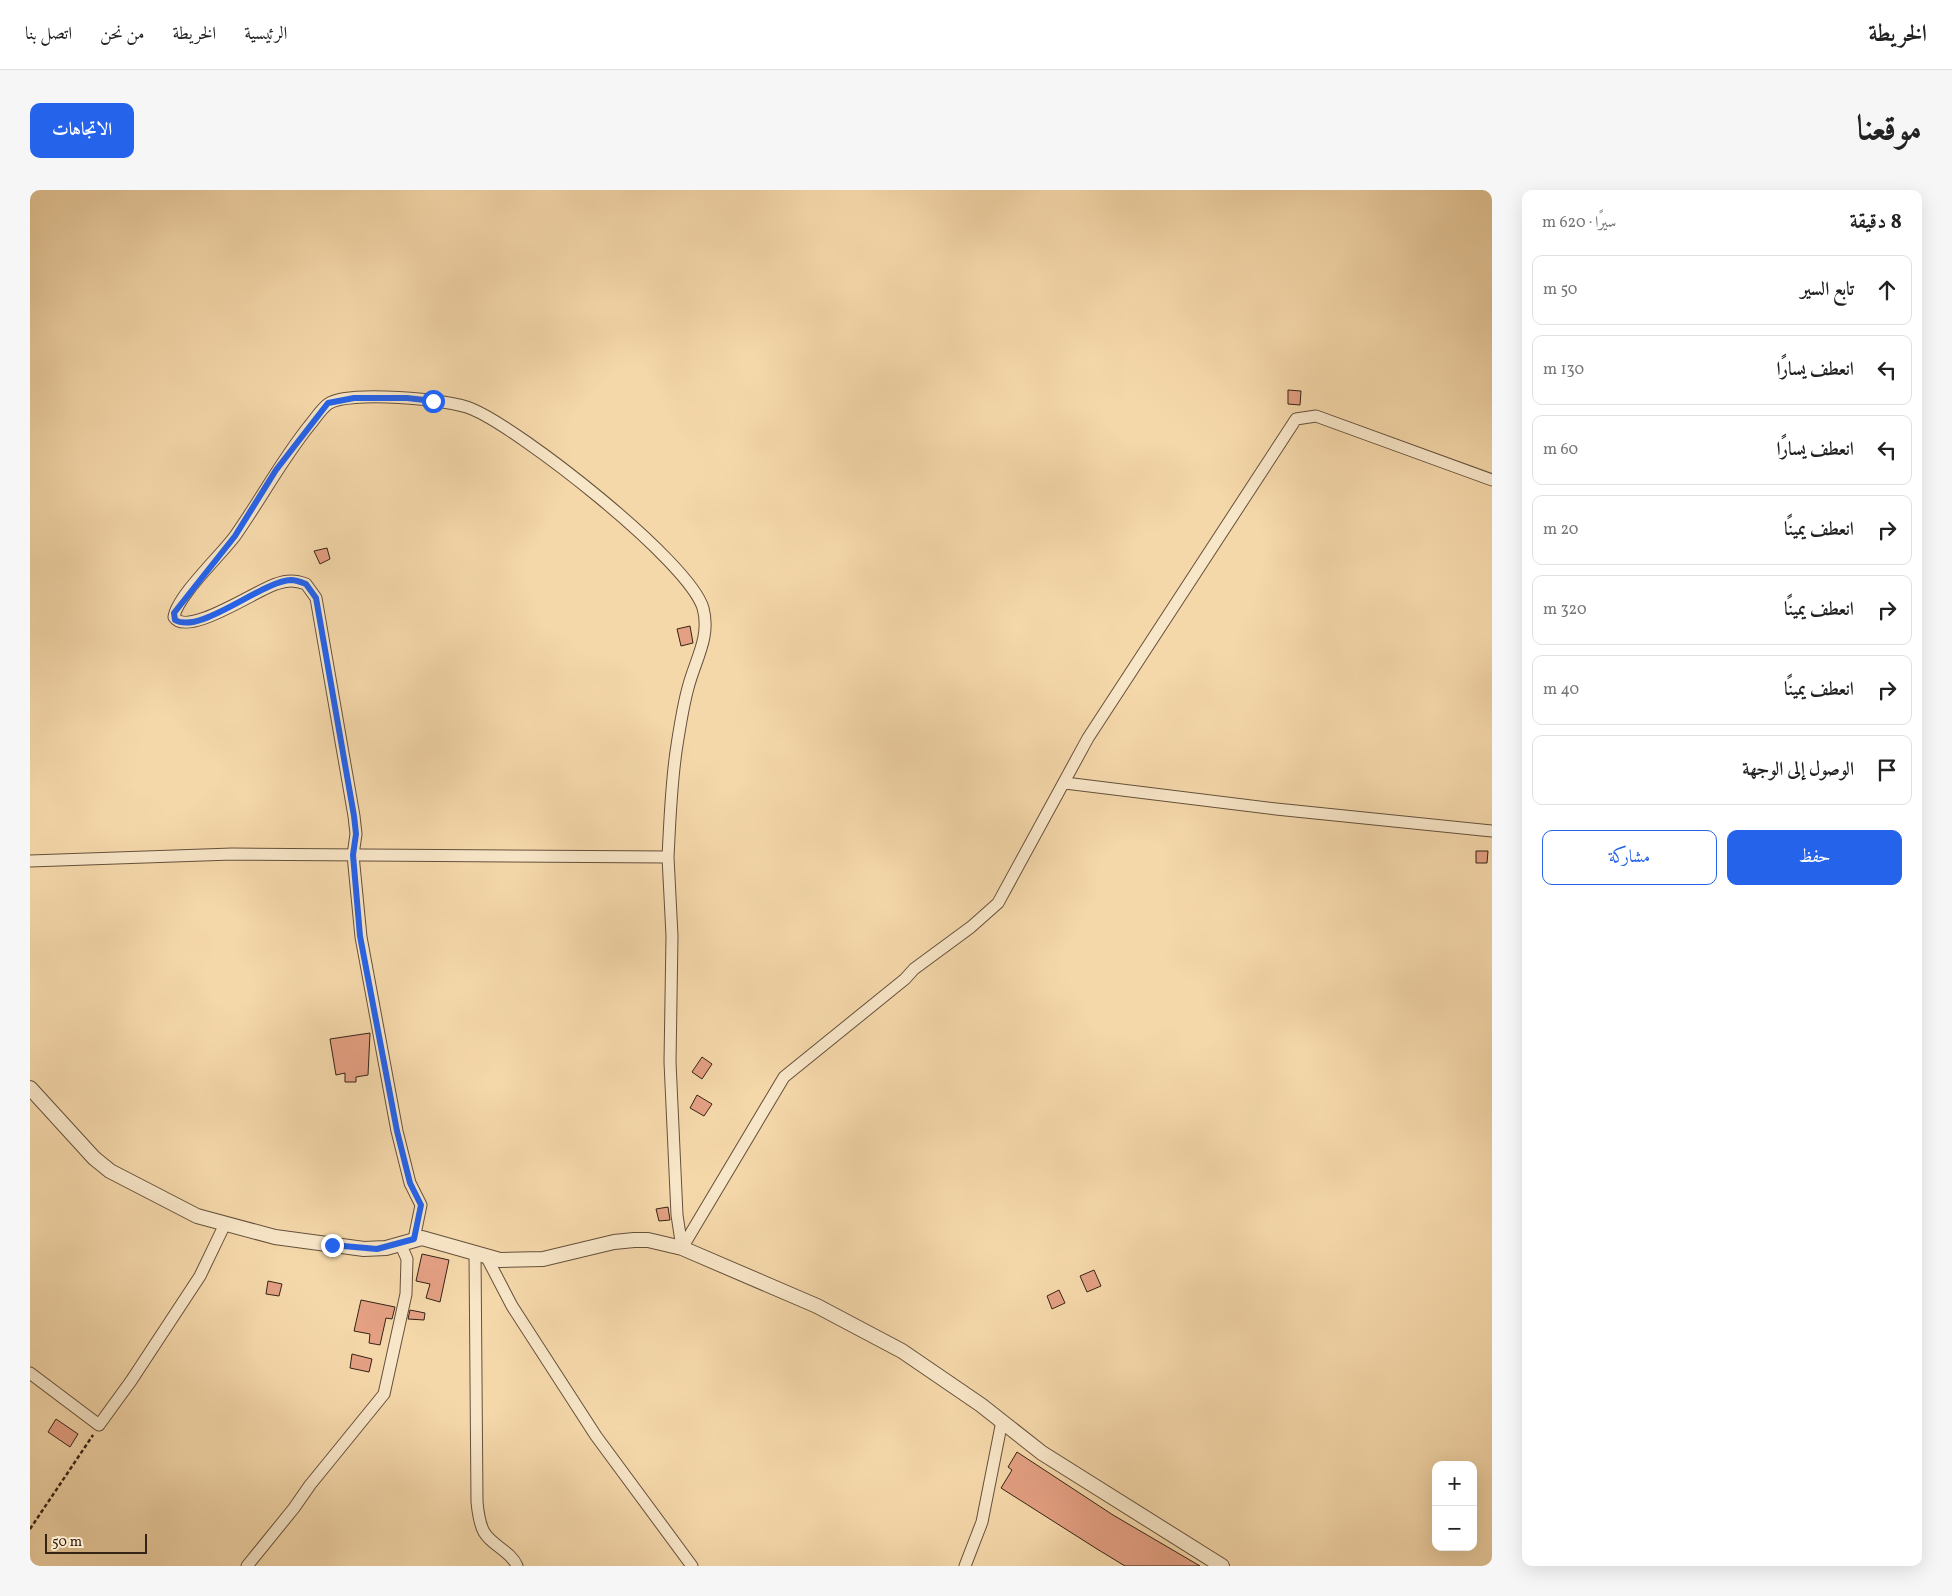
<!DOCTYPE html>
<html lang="ar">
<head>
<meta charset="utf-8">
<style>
	:root { --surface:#fff; --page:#f6f6f6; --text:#222; --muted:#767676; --line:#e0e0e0; --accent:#2563eb }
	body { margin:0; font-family:Vollkorn,Amiri,serif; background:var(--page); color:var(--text); direction:rtl }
	.controls { position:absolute; right:15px; bottom:15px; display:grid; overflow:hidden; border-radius:10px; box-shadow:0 5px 20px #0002 }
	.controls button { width:45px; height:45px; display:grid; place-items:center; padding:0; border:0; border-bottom:1px solid var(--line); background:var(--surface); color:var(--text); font:25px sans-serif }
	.scale { position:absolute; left:15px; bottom:12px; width:102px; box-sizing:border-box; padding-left:5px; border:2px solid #352316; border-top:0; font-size:14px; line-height:18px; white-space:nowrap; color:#352316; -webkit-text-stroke:4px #f8e6c8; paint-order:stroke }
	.stop { position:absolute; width:15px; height:15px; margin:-11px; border:4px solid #2563eb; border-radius:50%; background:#fff }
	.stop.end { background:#2563eb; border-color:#fff; box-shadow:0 1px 5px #0008 }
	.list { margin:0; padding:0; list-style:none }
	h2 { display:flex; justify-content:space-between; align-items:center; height:65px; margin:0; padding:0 20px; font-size:21px }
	h2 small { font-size:16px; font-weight:400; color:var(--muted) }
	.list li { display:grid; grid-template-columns:32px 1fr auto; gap:15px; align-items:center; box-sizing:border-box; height:70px; margin:0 10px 10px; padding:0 10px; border:1px solid var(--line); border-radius:10px }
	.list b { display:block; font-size:19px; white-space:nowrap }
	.list em { font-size:16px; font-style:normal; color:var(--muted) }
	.actions { display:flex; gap:10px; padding:15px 20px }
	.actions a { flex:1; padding:11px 0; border:1px solid var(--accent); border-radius:10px; text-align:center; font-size:18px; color:var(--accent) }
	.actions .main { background:var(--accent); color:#fff }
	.icon { flex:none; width:28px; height:28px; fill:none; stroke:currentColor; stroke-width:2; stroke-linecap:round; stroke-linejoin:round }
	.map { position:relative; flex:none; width:1462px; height:1376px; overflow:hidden; direction:ltr; border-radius:10px }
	header { display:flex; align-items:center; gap:30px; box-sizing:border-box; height:70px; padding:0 25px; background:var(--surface); border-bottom:1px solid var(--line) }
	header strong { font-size:24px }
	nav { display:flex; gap:28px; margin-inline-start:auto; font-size:18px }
	.intro { display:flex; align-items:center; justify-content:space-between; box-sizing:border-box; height:120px; padding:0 30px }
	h1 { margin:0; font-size:35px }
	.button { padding:12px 22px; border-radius:10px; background:var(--accent); color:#fff; font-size:18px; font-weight:700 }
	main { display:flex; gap:30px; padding:0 30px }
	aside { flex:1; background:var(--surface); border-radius:10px; box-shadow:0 5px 20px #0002 }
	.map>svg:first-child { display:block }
	.building { fill:#e4a083; stroke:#352316 }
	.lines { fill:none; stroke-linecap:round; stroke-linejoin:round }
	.minor-casing { stroke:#65503b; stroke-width:13 }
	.tertiary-casing { stroke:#65503b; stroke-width:16 }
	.path { stroke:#352316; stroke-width:2.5; stroke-dasharray:4 2.5; stroke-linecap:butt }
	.minor { stroke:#f8e6c8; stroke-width:11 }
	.tertiary { stroke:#f8e6c8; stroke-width:14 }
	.route { stroke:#2563eb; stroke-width:6 }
</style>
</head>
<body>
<header>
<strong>الخريطة</strong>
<nav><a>الرئيسية</a><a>الخريطة</a><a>من نحن</a><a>اتصل بنا</a></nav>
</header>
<div class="intro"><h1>موقعنا</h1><a class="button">الاتجاهات</a></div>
<main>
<aside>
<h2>8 دقيقة<small>سيرًا · 620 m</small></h2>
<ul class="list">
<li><svg class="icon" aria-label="ahead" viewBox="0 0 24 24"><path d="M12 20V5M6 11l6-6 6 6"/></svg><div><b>تابع السير</b></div><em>50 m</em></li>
<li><svg class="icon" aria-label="left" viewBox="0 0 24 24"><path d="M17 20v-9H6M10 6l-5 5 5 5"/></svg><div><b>انعطف يسارًا</b></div><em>130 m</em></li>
<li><svg class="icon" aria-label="left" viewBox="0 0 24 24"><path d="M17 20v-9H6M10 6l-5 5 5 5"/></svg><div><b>انعطف يسارًا</b></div><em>60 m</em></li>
<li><svg class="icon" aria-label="right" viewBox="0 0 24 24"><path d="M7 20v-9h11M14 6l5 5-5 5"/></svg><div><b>انعطف يمينًا</b></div><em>20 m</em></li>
<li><svg class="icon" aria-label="right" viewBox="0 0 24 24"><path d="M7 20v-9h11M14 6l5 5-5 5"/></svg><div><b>انعطف يمينًا</b></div><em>320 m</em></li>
<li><svg class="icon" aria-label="right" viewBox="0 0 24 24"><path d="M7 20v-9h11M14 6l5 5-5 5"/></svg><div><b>انعطف يمينًا</b></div><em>40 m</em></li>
<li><svg class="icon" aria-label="arrive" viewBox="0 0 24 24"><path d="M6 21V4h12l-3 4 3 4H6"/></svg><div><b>الوصول إلى الوجهة</b></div></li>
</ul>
<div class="actions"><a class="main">حفظ</a><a>مشاركة</a></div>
</aside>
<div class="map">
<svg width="1462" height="1376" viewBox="0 0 1462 1376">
	<rect width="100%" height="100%" fill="#f5d8aa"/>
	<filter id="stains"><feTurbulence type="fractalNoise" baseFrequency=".004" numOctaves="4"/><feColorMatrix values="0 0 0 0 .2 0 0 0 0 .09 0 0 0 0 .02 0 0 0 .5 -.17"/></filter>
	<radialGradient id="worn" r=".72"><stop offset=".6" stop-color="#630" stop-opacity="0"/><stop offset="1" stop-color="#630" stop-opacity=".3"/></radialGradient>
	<path class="building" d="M1258,200L1271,201L1270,215L1258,214Z
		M297,358L300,369L290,374L284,361Z
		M660,436L663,453L651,456L647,439Z
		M1446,661H1458L1457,673H1446Z
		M340,843L338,885L326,887V892H315V883L306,885L300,849Z
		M672,867L682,874L672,889L662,882Z
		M667,905L682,914L674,926L660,918Z
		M638,1017L640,1030L629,1031L626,1019Z
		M392,1064L419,1070L410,1112L396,1108L400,1094L386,1091Z
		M1064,1080L1071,1096L1057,1102L1050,1086Z
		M238,1091L252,1094L249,1106L236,1104Z
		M1029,1100L1035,1113L1022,1119L1017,1106Z
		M331,1110L365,1117L362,1129L356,1128L350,1155L339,1153L340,1144L324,1141Z
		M380,1120L395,1123L394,1130L378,1129Z
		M322,1164L342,1169L339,1182L320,1178Z
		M26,1229L48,1244L40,1257L18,1242Z
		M987,1262L1083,1325L1170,1376H1095L1067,1359L971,1298L982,1280L978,1277Z"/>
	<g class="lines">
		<g class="minor-casing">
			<path id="minor" d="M1035,593L1246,619L1462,641
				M0,671L202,664L638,667L642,746L640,872L647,1025L652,1058
				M384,1049L391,1015L380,993L367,941L331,747L323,665L326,644L324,626L286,408L276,394C265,390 257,390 246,394C228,399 157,448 144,427C147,406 191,365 205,346C231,309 251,271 279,236C285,229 291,219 298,214C317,200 420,209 442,219C490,239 659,371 673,418C681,447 665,470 658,498C653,516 650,536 647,555C641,592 640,630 638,667
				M652,1058L754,887L875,789L884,779L941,737L968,713L1058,548L1266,229L1286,226L1462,290
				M445,1063L447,1312C448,1322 449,1333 454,1342C462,1356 481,1361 487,1376
				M456,1066L482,1116L566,1246L662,1376
				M0,1183L69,1235L101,1191L170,1086L195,1034
				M217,1376L264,1318L280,1295L354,1204L376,1104L377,1069L370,1053
				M935,1376L952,1332L972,1231"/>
		</g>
		<g class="tertiary-casing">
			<path id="tertiary" d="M0,898L64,968L80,981L167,1026L245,1047L334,1059L356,1058L392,1048L470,1070L513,1069L584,1052L604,1050H618L652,1058L787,1116L872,1161L951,1215L1012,1263L1192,1376"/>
		</g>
		<path class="path" d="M0,1339L63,1245"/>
		<use href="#minor" class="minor"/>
		<use href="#tertiary" class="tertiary"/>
	</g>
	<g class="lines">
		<path class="route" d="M302,1055L347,1059L384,1049L391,1015L380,993L367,941L330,746L323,665L326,644L324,626L286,408L276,394C271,392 266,390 261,390C232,391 170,445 145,430L144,423L205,346L246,280L298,213L324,208H377L403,211"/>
	</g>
	<rect width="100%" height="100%" filter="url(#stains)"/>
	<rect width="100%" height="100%" fill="url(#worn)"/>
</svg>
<div class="controls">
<button>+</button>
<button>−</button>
</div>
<div class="scale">50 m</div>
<div class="stop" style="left:403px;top:211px"></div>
<div class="stop end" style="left:302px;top:1055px"></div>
</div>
</main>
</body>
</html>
